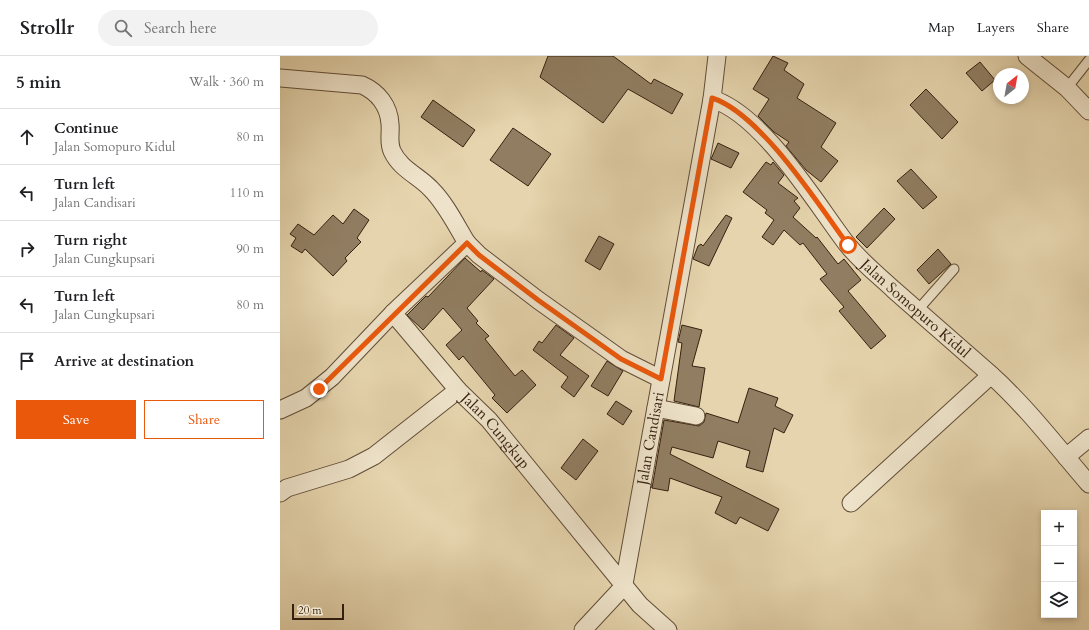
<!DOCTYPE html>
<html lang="en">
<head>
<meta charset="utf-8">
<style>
	:root { --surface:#fff; --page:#f2f2f2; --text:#202124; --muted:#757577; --line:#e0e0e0; --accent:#ea580c }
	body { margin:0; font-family:Cardo,serif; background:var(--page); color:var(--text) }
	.controls { position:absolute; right:12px; bottom:12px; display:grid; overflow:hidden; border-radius:0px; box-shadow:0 2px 6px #0003 }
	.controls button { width:36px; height:36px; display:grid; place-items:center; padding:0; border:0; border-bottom:1px solid var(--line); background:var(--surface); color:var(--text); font:20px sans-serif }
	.compass { position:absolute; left:713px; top:12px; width:36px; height:36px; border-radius:50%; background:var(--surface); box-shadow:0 2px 6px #0003; rotate:31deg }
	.scale { position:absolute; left:12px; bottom:10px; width:52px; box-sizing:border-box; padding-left:4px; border:2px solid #352010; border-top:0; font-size:11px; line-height:14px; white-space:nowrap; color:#352010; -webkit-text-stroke:3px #eee3ca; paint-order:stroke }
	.stop { position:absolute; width:12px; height:12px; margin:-9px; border:3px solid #ea580c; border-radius:50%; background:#fff }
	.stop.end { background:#ea580c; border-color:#fff; box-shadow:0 1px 4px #0008 }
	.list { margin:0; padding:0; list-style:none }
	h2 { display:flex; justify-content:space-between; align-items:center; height:52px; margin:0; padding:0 16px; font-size:17px }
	h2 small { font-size:13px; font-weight:400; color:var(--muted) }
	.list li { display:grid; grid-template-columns:26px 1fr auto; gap:12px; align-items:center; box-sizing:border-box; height:56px; padding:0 16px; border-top:1px solid var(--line) }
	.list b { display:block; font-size:15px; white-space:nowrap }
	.list p { margin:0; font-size:13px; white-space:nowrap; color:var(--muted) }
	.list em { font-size:13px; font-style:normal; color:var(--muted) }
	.actions { display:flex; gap:8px; padding:12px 16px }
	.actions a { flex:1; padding:9px 0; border:1px solid var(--accent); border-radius:0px; text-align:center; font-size:14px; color:var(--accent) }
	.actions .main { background:var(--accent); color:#fff }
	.icon { flex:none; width:22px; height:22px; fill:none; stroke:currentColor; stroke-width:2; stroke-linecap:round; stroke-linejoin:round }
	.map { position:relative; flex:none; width:809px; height:574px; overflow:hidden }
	header { display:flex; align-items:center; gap:24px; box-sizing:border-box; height:56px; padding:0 20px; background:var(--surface); border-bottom:1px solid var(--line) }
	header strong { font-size:19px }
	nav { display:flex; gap:22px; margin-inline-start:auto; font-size:14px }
	.search { width:280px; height:36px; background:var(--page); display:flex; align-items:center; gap:10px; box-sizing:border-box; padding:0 14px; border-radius:22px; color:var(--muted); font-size:15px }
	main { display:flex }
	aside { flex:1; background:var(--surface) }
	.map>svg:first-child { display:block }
	.building { fill:#917e62; stroke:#352010 }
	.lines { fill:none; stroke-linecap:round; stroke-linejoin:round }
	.lane-casing { stroke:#614d37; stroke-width:11 }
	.street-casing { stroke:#614d37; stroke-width:19 }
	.lane { stroke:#eee3ca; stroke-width:9 }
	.street { stroke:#eee3ca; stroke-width:17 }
	.route { stroke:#ea580c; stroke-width:5 }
	.labels { text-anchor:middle; stroke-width:3; stroke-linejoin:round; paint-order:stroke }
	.street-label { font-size:15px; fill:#352010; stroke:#eee3ca }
</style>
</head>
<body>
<header>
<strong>Strollr</strong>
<div class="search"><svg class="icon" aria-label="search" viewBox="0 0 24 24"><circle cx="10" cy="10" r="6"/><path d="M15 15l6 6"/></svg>Search here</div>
<nav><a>Map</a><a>Layers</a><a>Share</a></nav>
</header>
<main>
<aside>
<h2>5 min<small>Walk · 360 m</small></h2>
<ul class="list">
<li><svg class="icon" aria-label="ahead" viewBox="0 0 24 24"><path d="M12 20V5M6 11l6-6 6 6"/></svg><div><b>Continue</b><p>Jalan Somopuro Kidul</p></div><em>80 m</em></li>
<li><svg class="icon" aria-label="left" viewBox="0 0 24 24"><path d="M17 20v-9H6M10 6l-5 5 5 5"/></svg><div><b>Turn left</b><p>Jalan Candisari</p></div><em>110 m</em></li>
<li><svg class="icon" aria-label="right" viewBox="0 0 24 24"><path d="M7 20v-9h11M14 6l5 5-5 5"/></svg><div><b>Turn right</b><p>Jalan Cungkupsari</p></div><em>90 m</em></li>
<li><svg class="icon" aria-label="left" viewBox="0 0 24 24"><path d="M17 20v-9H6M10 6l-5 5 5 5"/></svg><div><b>Turn left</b><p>Jalan Cungkupsari</p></div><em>80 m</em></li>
<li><svg class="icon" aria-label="arrive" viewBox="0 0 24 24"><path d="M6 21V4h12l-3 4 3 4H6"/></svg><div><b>Arrive at destination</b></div></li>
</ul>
<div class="actions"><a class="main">Save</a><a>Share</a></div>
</aside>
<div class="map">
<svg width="809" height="574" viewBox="0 0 809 574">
	<rect width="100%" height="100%" fill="#e5d4ad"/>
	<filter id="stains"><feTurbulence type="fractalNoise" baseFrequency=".005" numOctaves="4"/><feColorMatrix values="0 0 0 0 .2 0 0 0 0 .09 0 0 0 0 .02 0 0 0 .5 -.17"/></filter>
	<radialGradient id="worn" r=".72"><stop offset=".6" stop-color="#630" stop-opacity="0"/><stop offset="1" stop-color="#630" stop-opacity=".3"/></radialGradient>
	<path class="building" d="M268,0H333L371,28L374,23L403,38L392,58L348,33L323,67L260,21Z
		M493,0L508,7L504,14L524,28L517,42L556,67L541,91L558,105L541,126L526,114L506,90L509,86L494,76L478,60L489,43L473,33Z
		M700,6L715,24L702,35L686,17Z
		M646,33L678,66L662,83L630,49Z
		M153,44L195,74L183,91L141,61Z
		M233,72L271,98L248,130L210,104Z
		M438,87L459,97L451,112L431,103Z
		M486,106L491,109L493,106L504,119L498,127L518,142L514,145L520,152L513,161L536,182L537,181L558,208L564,203L581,224L568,235L606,280L591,293L559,255L564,251L540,223L547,218L523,187L520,189L504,174L493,189L482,181L494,164L485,157L487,154L463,136Z
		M631,113L657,141L643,153L617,125Z
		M604,152L615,163L587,192L576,181Z
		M74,153L89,164L77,182L81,186L65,202L67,205L53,220L25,193L22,197L11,190L16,182L10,178L18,168L34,179L53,159L63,168Z
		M446,159L452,162L429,210L413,203L418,190L421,188L423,190Z
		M319,180L334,188L320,214L305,205Z
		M658,193L671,208L649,228L637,214Z
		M185,202L201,216L202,214L214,223L187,252L198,265L196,267L209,280L205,283L235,320L242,314L256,329L227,357L212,342L215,339L183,300L179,304L166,289L182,274L163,252L143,274L127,259L146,240L148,241Z
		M276,269L294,282L280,299L309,320L294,341L281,331L288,321L253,294L259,285L262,287Z
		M402,269L422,274L412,310L425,312L419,351L394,345L402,287L398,286Z
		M327,305L343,315L328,340L311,330Z
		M469,332L498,342L495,350L513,359L504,377L494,372L483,416L466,411L470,395L438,385L433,402L392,391L390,398L499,453L488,475L460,461L456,468L435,457L442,441L390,422L388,435L372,432L384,364L419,370L424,366L426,357L458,367Z
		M336,345L352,355L343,369L327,358Z
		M303,383L318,395L296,424L281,412Z"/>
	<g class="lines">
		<g class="lane-casing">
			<path id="lane" d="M787,32L809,4
				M637,255L674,213"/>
		</g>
		<g class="street-casing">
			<g id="street">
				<path d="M747,0L787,32L809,55"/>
				<path d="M0,22L82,29C98,36 109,50 110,68C111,78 108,86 112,95C120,113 139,120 151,133C166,148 176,169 187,187"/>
				<path id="s1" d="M432,43C482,58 535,146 566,187C580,205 598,219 614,234C646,262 678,290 710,318C747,351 777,391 809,428"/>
				<path d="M113,257L178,334"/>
				<path d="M376,352L416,360"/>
				<path d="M0,354L26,342L52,321L113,257L187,187L199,199L258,244L341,303L381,323"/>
				<path d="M786,401L809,382"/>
				<path id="s2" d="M0,437L7,432L69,413L94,400L178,334L209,364L360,549L388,574"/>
				<path d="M571,447L711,319"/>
				<path id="s3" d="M344,528L432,43L437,0"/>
				<path d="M303,574L344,530"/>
			</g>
		</g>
		<use href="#lane" class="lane"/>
		<use href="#street" class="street"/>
	</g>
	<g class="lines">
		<path class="route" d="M39,333L187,187L199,199L258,244L341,303L381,323L432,42C480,57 538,148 568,189"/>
	</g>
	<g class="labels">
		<g class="street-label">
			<text dy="5" stroke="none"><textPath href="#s1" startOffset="295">Jalan Somopuro Kidul</textPath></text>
			<text dy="5" stroke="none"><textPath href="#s2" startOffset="264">Jalan Cungkup</textPath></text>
			<text dy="5" stroke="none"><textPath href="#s3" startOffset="148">Jalan Candisari</textPath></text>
		</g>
	</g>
	<rect width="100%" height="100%" filter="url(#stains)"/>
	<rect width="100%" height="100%" fill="url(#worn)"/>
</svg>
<div class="controls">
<button>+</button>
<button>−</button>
<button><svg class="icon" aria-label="layers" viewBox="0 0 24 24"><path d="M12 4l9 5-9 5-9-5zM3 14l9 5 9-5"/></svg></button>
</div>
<svg class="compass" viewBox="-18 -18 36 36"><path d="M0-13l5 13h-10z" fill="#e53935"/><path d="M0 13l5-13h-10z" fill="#757577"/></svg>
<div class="scale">20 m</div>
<div class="stop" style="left:568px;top:189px"></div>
<div class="stop end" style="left:39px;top:333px"></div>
</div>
</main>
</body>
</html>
